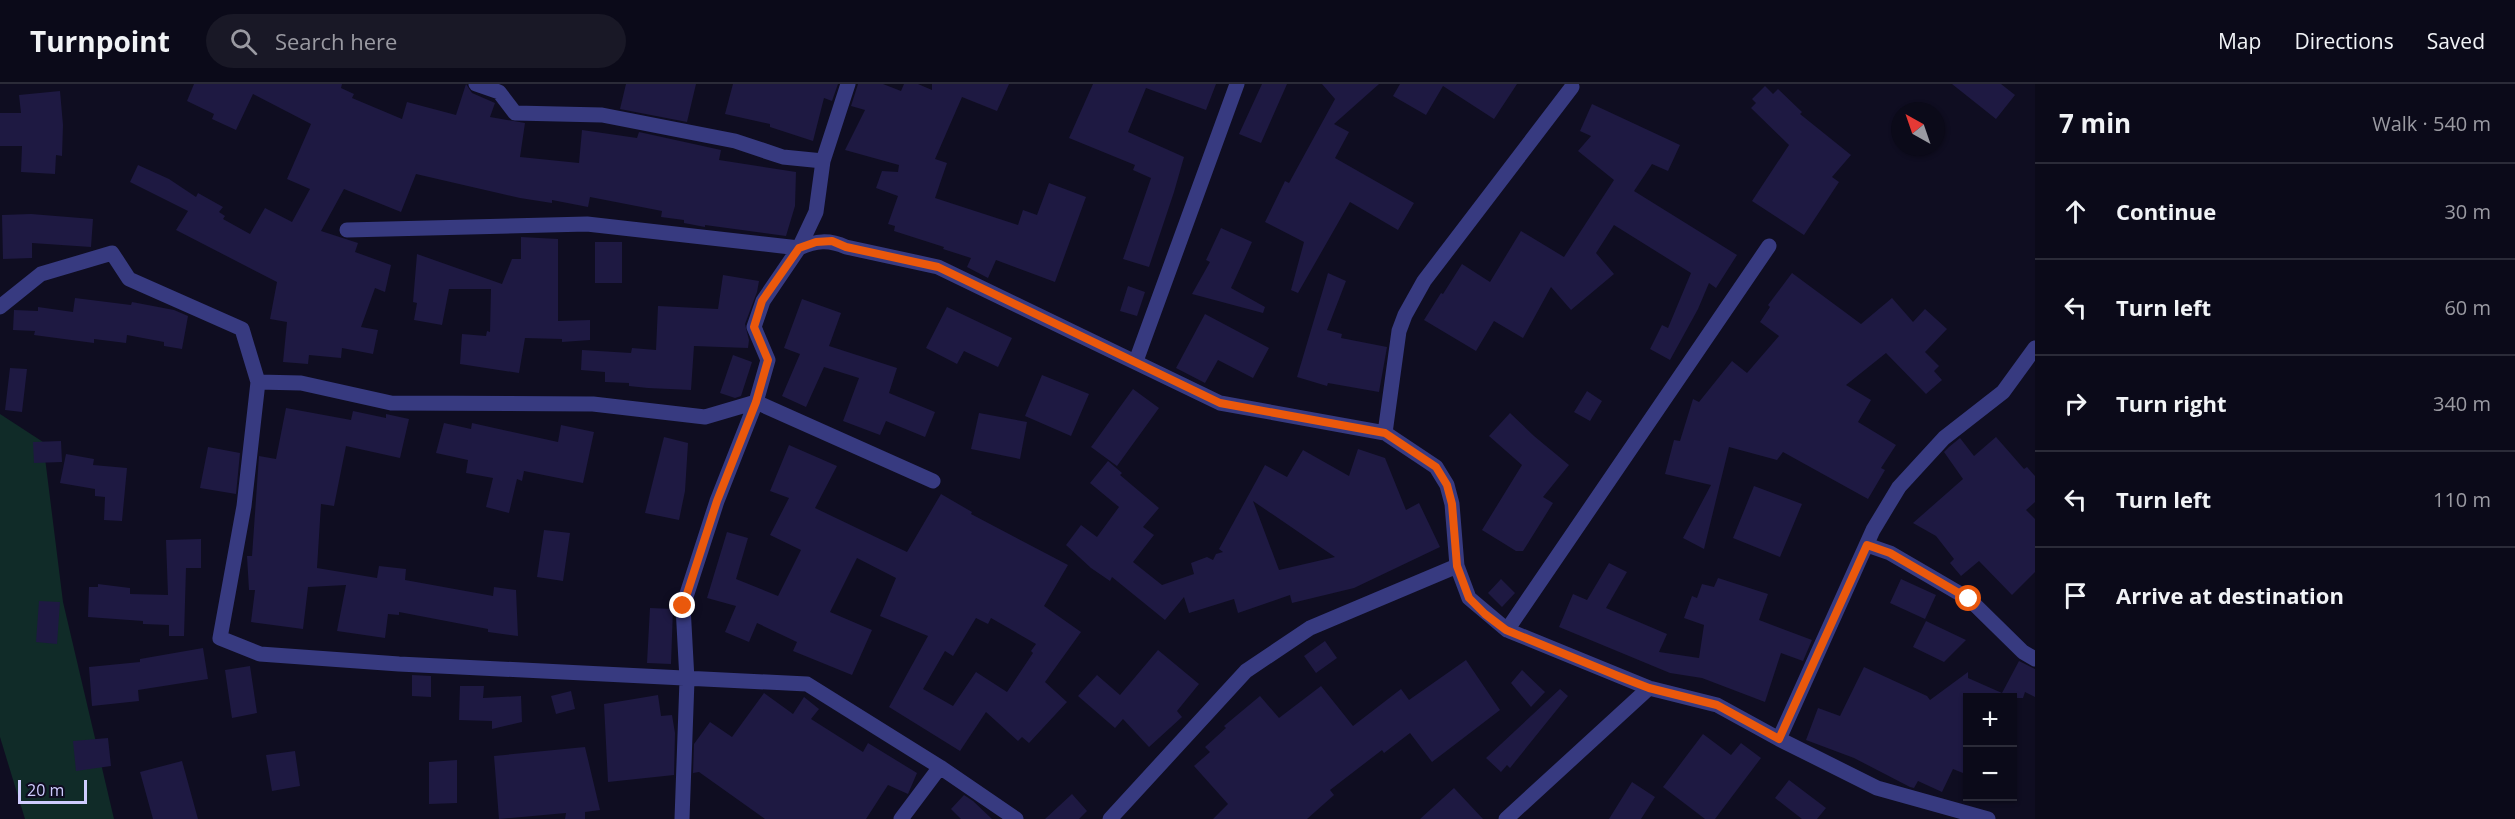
<!DOCTYPE html>
<html lang="en">
<head>
<meta charset="utf-8">
<style>
	:root { --surface:#0b0a19; --page:#191826; --text:#f1f3f6; --muted:#9a9aa2; --line:#2b2b38 }
	body { margin:0; font-family:"Open Sans",sans-serif; background:var(--page); color:var(--text) }
	.controls { position:absolute; right:18px; bottom:18px; display:grid; overflow:hidden; border-radius:0px; box-shadow:0 2px 4px #0004 }
	.controls button { width:54px; height:54px; display:grid; place-items:center; padding:0; border:0; border-bottom:2px solid var(--line); background:var(--surface); color:var(--text); font:30px sans-serif }
	.compass { position:absolute; left:1891px; top:18px; width:54px; height:54px; border-radius:50%; background:var(--surface); box-shadow:0 2px 4px #0004; rotate:320deg }
	.scale { position:absolute; left:18px; bottom:15px; width:69px; box-sizing:border-box; padding-left:6px; border:3px solid #cfccff; border-top:0; font-size:16px; line-height:21px; white-space:nowrap; color:#cfccff; -webkit-text-stroke:4px #0f0d21; paint-order:stroke }
	.stop { position:absolute; width:18px; height:18px; margin:-14px; border:4px solid #ea580c; border-radius:50%; background:#fff }
	.stop.end { background:#ea580c; border-color:#fff; box-shadow:0 2px 6px #0008 }
	.list { margin:0; padding:0; list-style:none }
	h2 { display:flex; justify-content:space-between; align-items:center; height:78px; margin:0; padding:0 24px; font-size:26px }
	h2 small { font-size:20px; font-weight:400; color:var(--muted) }
	.list li { display:grid; grid-template-columns:39px 1fr auto; gap:18px; align-items:center; box-sizing:border-box; height:96px; padding:0 24px; border-top:2px solid var(--line) }
	.list b { display:block; font-size:22px; white-space:nowrap }
	.list em { font-size:20px; font-style:normal; color:var(--muted) }
	.icon { flex:none; width:33px; height:33px; fill:none; stroke:currentColor; stroke-width:2; stroke-linecap:round; stroke-linejoin:round }
	.map { position:relative; flex:none; width:2035px; height:735px; overflow:hidden }
	header { display:flex; align-items:center; gap:36px; box-sizing:border-box; height:84px; padding:0 30px; background:var(--surface); border-bottom:2px solid var(--line) }
	header strong { font-size:28px }
	nav { display:flex; gap:33px; margin-inline-start:auto; font-size:21px }
	.search { width:420px; height:54px; background:var(--page); display:flex; align-items:center; gap:15px; box-sizing:border-box; padding:0 21px; border-radius:33px; color:var(--muted); font-size:22px }
	main { display:flex }
	aside { flex:1; background:var(--surface) }
	.map>svg:first-child { display:block }
	.green { fill:#102b28 }
	.building { fill:#1e1942; fill-rule:evenodd }
	.lines { fill:none; stroke-linecap:round; stroke-linejoin:round }
	.street { stroke:#373a80; stroke-width:15 }
	.route { stroke:#ea580c; stroke-width:8 }
</style>
</head>
<body>
<header>
<strong>Turnpoint</strong>
<div class="search"><svg class="icon" aria-label="search" viewBox="0 0 24 24"><circle cx="10" cy="10" r="6"/><path d="M15 15l6 6"/></svg>Search here</div>
<nav><a>Map</a><a>Directions</a><a>Saved</a></nav>
</header>
<main>
<div class="map">
<svg width="2035" height="735" viewBox="0 0 2035 735">
	<rect width="100%" height="100%" fill="#0f0d21"/>
	<path class="green" d="M0,330L43,358L63,518L114,735H25L0,653Z"/>
	<path class="building" d="M194,0H342L341,4L354,10L352,14L402,35L407,18L456,31L466,0L472,9L495,19L490,33L525,39L520,73L579,79L582,46L637,54L639,48L721,66L719,76L796,88L795,122L786,152L705,141V143L684,139V136L661,133L662,127L590,113L588,123L552,116V119L520,114L416,90L401,128L344,105L321,147L358,159L355,168L391,181L385,208L375,204L361,243L378,246L373,270L342,264L341,274L309,271L308,280L283,278L287,238L270,235L277,198L176,146L188,127L130,98L138,81L169,95L196,113L198,109L223,123L219,128L225,132L223,135L250,150L265,124L292,138L310,105L287,95L311,40L253,10L236,46L212,35L214,30L187,17Z
		M626,0H696L687,38L620,25Z
		M733,0H838L832,17L824,14L813,57L770,43V40L725,30Z
		M858,0H883L901,7L904,0H918L932,6V0H1009L997,27L962,13L935,75L947,79L935,114L1018,141L1023,126L1037,131L1049,99L1086,113L1055,198L996,176L988,194L967,183L971,174L943,165L944,163L894,147L895,142L888,140L898,112L876,104L882,87L898,88L899,81L845,66L865,26L851,22Z
		M1093,0H1216L1206,26L1146,4L1128,48L1184,73L1174,108L1149,183L1123,175L1151,94L1133,86L1135,81L1069,54Z
		M1262,0H1287L1261,59L1239,50Z
		M1322,0H1379L1334,40L1349,48L1335,74L1414,119L1398,146L1350,118L1298,209L1291,206L1304,158L1265,138L1285,97L1289,99L1335,15Z
		M1400,0H1517L1494,35L1443,2L1426,31L1393,12Z
		M1952,0H2001L2015,11L1996,35Z
		M1765,2L1773,10L1778,5L1802,28L1800,30L1851,71L1832,93L1839,98L1804,151L1752,117L1789,61L1751,24L1756,19L1752,15Z
		M60,7L63,41L62,72L56,71L55,90L21,88L22,62H0V29H21L19,11Z
		M1592,20L1680,61L1668,87L1652,80L1634,107L1737,171L1716,204L1709,199L1698,225L1670,276L1650,265L1662,241L1668,244L1691,189L1614,141L1596,169L1614,190L1571,226L1551,203L1523,254L1494,237L1476,267L1424,236L1441,209L1443,210L1462,180L1490,198L1521,147L1564,173L1614,96L1578,67L1591,52L1580,47Z
		M31,130L93,135L91,163L32,159V174L3,175L2,131Z
		M1221,144L1252,158L1231,204L1265,223L1263,229L1192,210L1210,178L1206,176Z
		M521,153L558,155V237L590,236V256L562,258V255L525,254L519,289L460,280L462,250L486,252L487,247L490,248L491,205H449L442,241L414,236L417,219L413,218L417,170L502,200L512,175H521Z
		M595,158H622V199H595Z
		M1328,189L1346,197L1327,246L1342,250L1341,254L1387,263L1379,308L1328,299L1327,302L1297,293Z
		M1792,189L1861,240L1892,214L1913,238L1925,225L1947,245L1925,268L1939,282L1934,287L1942,296L1926,310L1886,269L1846,301L1871,316L1858,338L1896,361L1881,384L1885,386L1868,415L1783,368L1777,376L1729,363L1704,465L1683,454L1711,401L1665,390L1674,356L1680,357L1693,315L1699,318L1732,277L1747,289L1779,252L1760,238L1770,223L1768,221Z
		M723,191L759,197L757,208L745,240L749,256L748,264L694,262L691,306L648,304L629,302V299L605,298V288L581,286L582,266L631,269L632,264L656,266L658,222L718,225Z
		M1128,202L1145,208L1137,232L1120,227Z
		M75,214L131,221L132,218L174,226L188,232L182,265L164,262V258L127,251L126,259L94,255V259L34,251L35,247L13,246L14,226L38,227V223L73,228Z
		M802,215L841,229L829,262L897,284L889,309L935,328L925,353L886,337L880,351L843,337L859,294L824,283L806,323L782,312L800,270L784,264Z
		M947,223L1012,254L998,283L964,267L957,280L926,264Z
		M1205,230L1269,264L1253,294L1218,276L1205,299L1176,284Z
		M733,271L752,278L741,312L735,314L720,309Z
		M10,284L27,285L22,328L5,326Z
		M1042,291L1089,310L1071,352L1025,332Z
		M1133,305L1159,324L1117,382L1091,363Z
		M1587,307L1602,317L1590,337L1574,328Z
		M286,324L351,336L353,327L386,334V330L409,335L400,374L346,362L334,422L321,420L317,484L377,494L379,482L406,485L405,496L493,512L494,503L516,506L518,552L488,548V545L399,528V531L388,530L385,554L337,547L346,501L308,503L303,545L251,538L255,506H249L247,472H252L259,372L276,375Z
		M979,329L1027,338L1020,375L971,365Z
		M1510,329L1534,352L1569,381L1543,413L1553,419L1523,467H1516L1482,446L1522,381L1489,352Z
		M444,339L471,345L472,339L558,358L561,341L594,348L583,399L524,387L522,397L517,395L509,429L486,423L493,394L466,389L468,376L436,369Z
		M664,353L688,359L685,407L679,436L645,429Z
		M1996,353L2024,385L2027,383L2035,392V418L2026,426L2035,435V488L2012,511L1979,477L1961,492L1950,479L1954,475L1936,452L1913,439L1963,395L1944,368L1949,363L1960,354L1974,372Z
		M61,357L62,378L34,379L33,358Z
		M789,361L837,382L815,424L907,468L941,410L972,428L971,430L1068,481L1044,522L1081,548L1045,598L1067,618L1029,659L1022,653L1018,657L986,628L960,667L889,623L928,552L880,532L896,494L857,474L830,528L872,546L852,591L793,567L797,558L757,539L749,558L725,548L736,522L707,514L727,448L748,454L736,495L778,512L801,466L770,451L789,414L770,407ZM976,534L988,540L991,534L1036,560L1031,567L1033,569L1007,608L976,588L953,622L923,605L945,567L953,572Z
		M208,363L240,369L236,410L200,404Z
		M1358,365L1385,374L1406,426L1419,419L1440,463L1354,504L1292,519L1290,511L1238,529L1234,515L1189,529L1184,513L1165,536L1112,493L1110,497L1091,484L1066,461L1081,441L1097,453L1119,423L1090,399L1108,377L1122,389L1120,391L1159,424L1143,443L1154,451L1133,478L1162,501L1194,490L1191,479L1207,473L1213,476L1216,470L1223,468L1219,465L1265,381L1287,393L1303,366L1349,392ZM1253,417L1335,473L1279,486Z
		M66,370L94,375L93,381L127,384L122,437L104,436L105,413L95,412V405L60,399Z
		M1754,402L1802,420L1780,473L1733,454Z
		M544,446L570,449L563,497L537,493Z
		M201,455V484H186L184,552H169V541L143,540V537L88,533L89,503H98V500L130,504V510L168,511L166,456Z
		M1609,479L1627,488L1606,524L1667,550L1659,568L1699,574L1704,541L1684,534L1692,512L1697,514L1702,500L1714,503L1718,494L1768,510L1759,536L1812,556L1803,577L1781,569L1765,618L1702,594L1670,589L1559,543L1573,510L1587,516Z
		M1501,495L1515,509L1502,523L1488,509Z
		M1901,495L1936,511L1925,535L1890,519Z
		M39,517L60,518L57,560L36,558Z
		M650,524L673,525L671,580L647,579Z
		M1926,537L1966,556L1944,578L1913,563Z
		M1325,557L1337,574L1316,589L1304,572Z
		M203,564L208,595L138,606L139,617L92,622L89,583L140,578V575Z
		M1158,566L1199,600L1177,627L1182,633L1149,663L1123,635L1115,644L1078,612L1097,591L1120,611Z
		M1466,576L1500,626L1432,678L1410,649L1384,669L1382,666L1330,706L1334,711L1307,735H1213L1228,720L1194,682L1210,668L1205,663L1226,644L1224,642L1260,612L1279,634L1321,602L1353,642L1401,605L1409,616Z
		M2019,577L2035,585V613L2025,608L2023,614H1968V691L1953,685L1942,708L1918,697L1914,704L1910,703L1854,674L1806,656L1818,624L1840,632L1864,583L1927,612L1930,616L1968,588V594L2002,609Z
		M250,582L257,629L232,634L225,586Z
		M1522,586L1545,608L1531,623L1511,599Z
		M412,591L431,592V613L412,612Z
		M460,602H484L483,614L521,612L522,638L492,645V637L459,636Z
		M1560,605L1568,612L1510,684L1507,681L1501,688L1486,674Z
		M571,607L575,625L556,630L551,612Z
		M764,609L793,630L804,613L819,625L811,635L863,668L868,659L917,689L908,710L888,701L866,735H765L699,688L693,689L694,660L710,638L732,653Z
		M658,611L661,632L672,631L675,649L674,691L608,698L604,620Z
		M1703,650L1731,671L1741,659L1761,674L1715,735H1705L1663,703Z
		M108,654L111,682L76,687L73,657Z
		M585,663L600,726L585,728V735H565L566,729L499,735L494,672Z
		M295,667L300,702L272,707L266,671Z
		M457,676V719L429,720V678Z
		M182,677L198,735H153L140,688Z
		M1789,696L1826,724L1817,735H1802L1775,714Z
		M1632,698L1655,713L1641,735H1609Z
		M1454,704L1483,735H1420Z
		M1072,710L1087,727L1079,735H1045Z
		M964,711L973,717L992,735H961L951,725Z"/>
	<g class="lines">
		<path class="street" d="M823,77L848,0
			M347,146L587,140L799,164C816,157 828,155 846,163L938,183L1220,319L1385,349L1436,383L1447,401L1452,420L1457,482L1469,514L1507,546L1649,604L1717,621L1779,655L1877,704L1988,735
			M0,223L41,190L112,169L129,195L242,245L258,298L301,299L391,319L593,320L705,333L756,318L768,276L754,243L763,217L799,164L816,128L823,77L783,73L735,57L602,31L515,29L499,8L476,0
			M1136,277L1237,0
			M258,298L244,422L220,554L260,570L399,580L807,600L940,683L1016,735
			M1385,349L1399,247L1405,231L1424,197L1572,3
			M1867,461L1890,469L1969,515L2023,568L2035,575
			M1507,546L1769,162
			M1779,655L1873,446L1899,403L1944,354L2003,308L2035,264
			M682,735L687,596L683,522L717,417L756,318L933,397
			M901,735L940,683
			M1110,735L1246,587L1310,544L1457,482
			M1506,735L1649,604"/>
	</g>
	<g class="lines">
		<path class="route" d="M683,522L717,417L756,318L768,276L754,243L762,217L799,164L816,158L832,157L846,163L938,183L1220,319L1385,349L1436,383L1447,401L1452,420L1457,482L1469,514L1485,530L1506,546L1618,592L1649,604L1717,621L1779,655L1867,461L1890,469L1969,515"/>
	</g>
</svg>
<div class="controls">
<button>+</button>
<button>−</button>
</div>
<svg class="compass" viewBox="-18 -18 36 36"><path d="M0-13l5 13h-10z" fill="#e53935"/><path d="M0 13l5-13h-10z" fill="#9a9aa2"/></svg>
<div class="scale">20 m</div>
<div class="stop" style="left:1969px;top:515px"></div>
<div class="stop end" style="left:683px;top:522px"></div>
</div>
<aside>
<h2>7 min<small>Walk · 540 m</small></h2>
<ul class="list">
<li><svg class="icon" aria-label="ahead" viewBox="0 0 24 24"><path d="M12 20V5M6 11l6-6 6 6"/></svg><div><b>Continue</b></div><em>30 m</em></li>
<li><svg class="icon" aria-label="left" viewBox="0 0 24 24"><path d="M17 20v-9H6M10 6l-5 5 5 5"/></svg><div><b>Turn left</b></div><em>60 m</em></li>
<li><svg class="icon" aria-label="right" viewBox="0 0 24 24"><path d="M7 20v-9h11M14 6l5 5-5 5"/></svg><div><b>Turn right</b></div><em>340 m</em></li>
<li><svg class="icon" aria-label="left" viewBox="0 0 24 24"><path d="M17 20v-9H6M10 6l-5 5 5 5"/></svg><div><b>Turn left</b></div><em>110 m</em></li>
<li><svg class="icon" aria-label="arrive" viewBox="0 0 24 24"><path d="M6 21V4h12l-3 4 3 4H6"/></svg><div><b>Arrive at destination</b></div></li>
</ul>
</aside>
</main>
</body>
</html>
